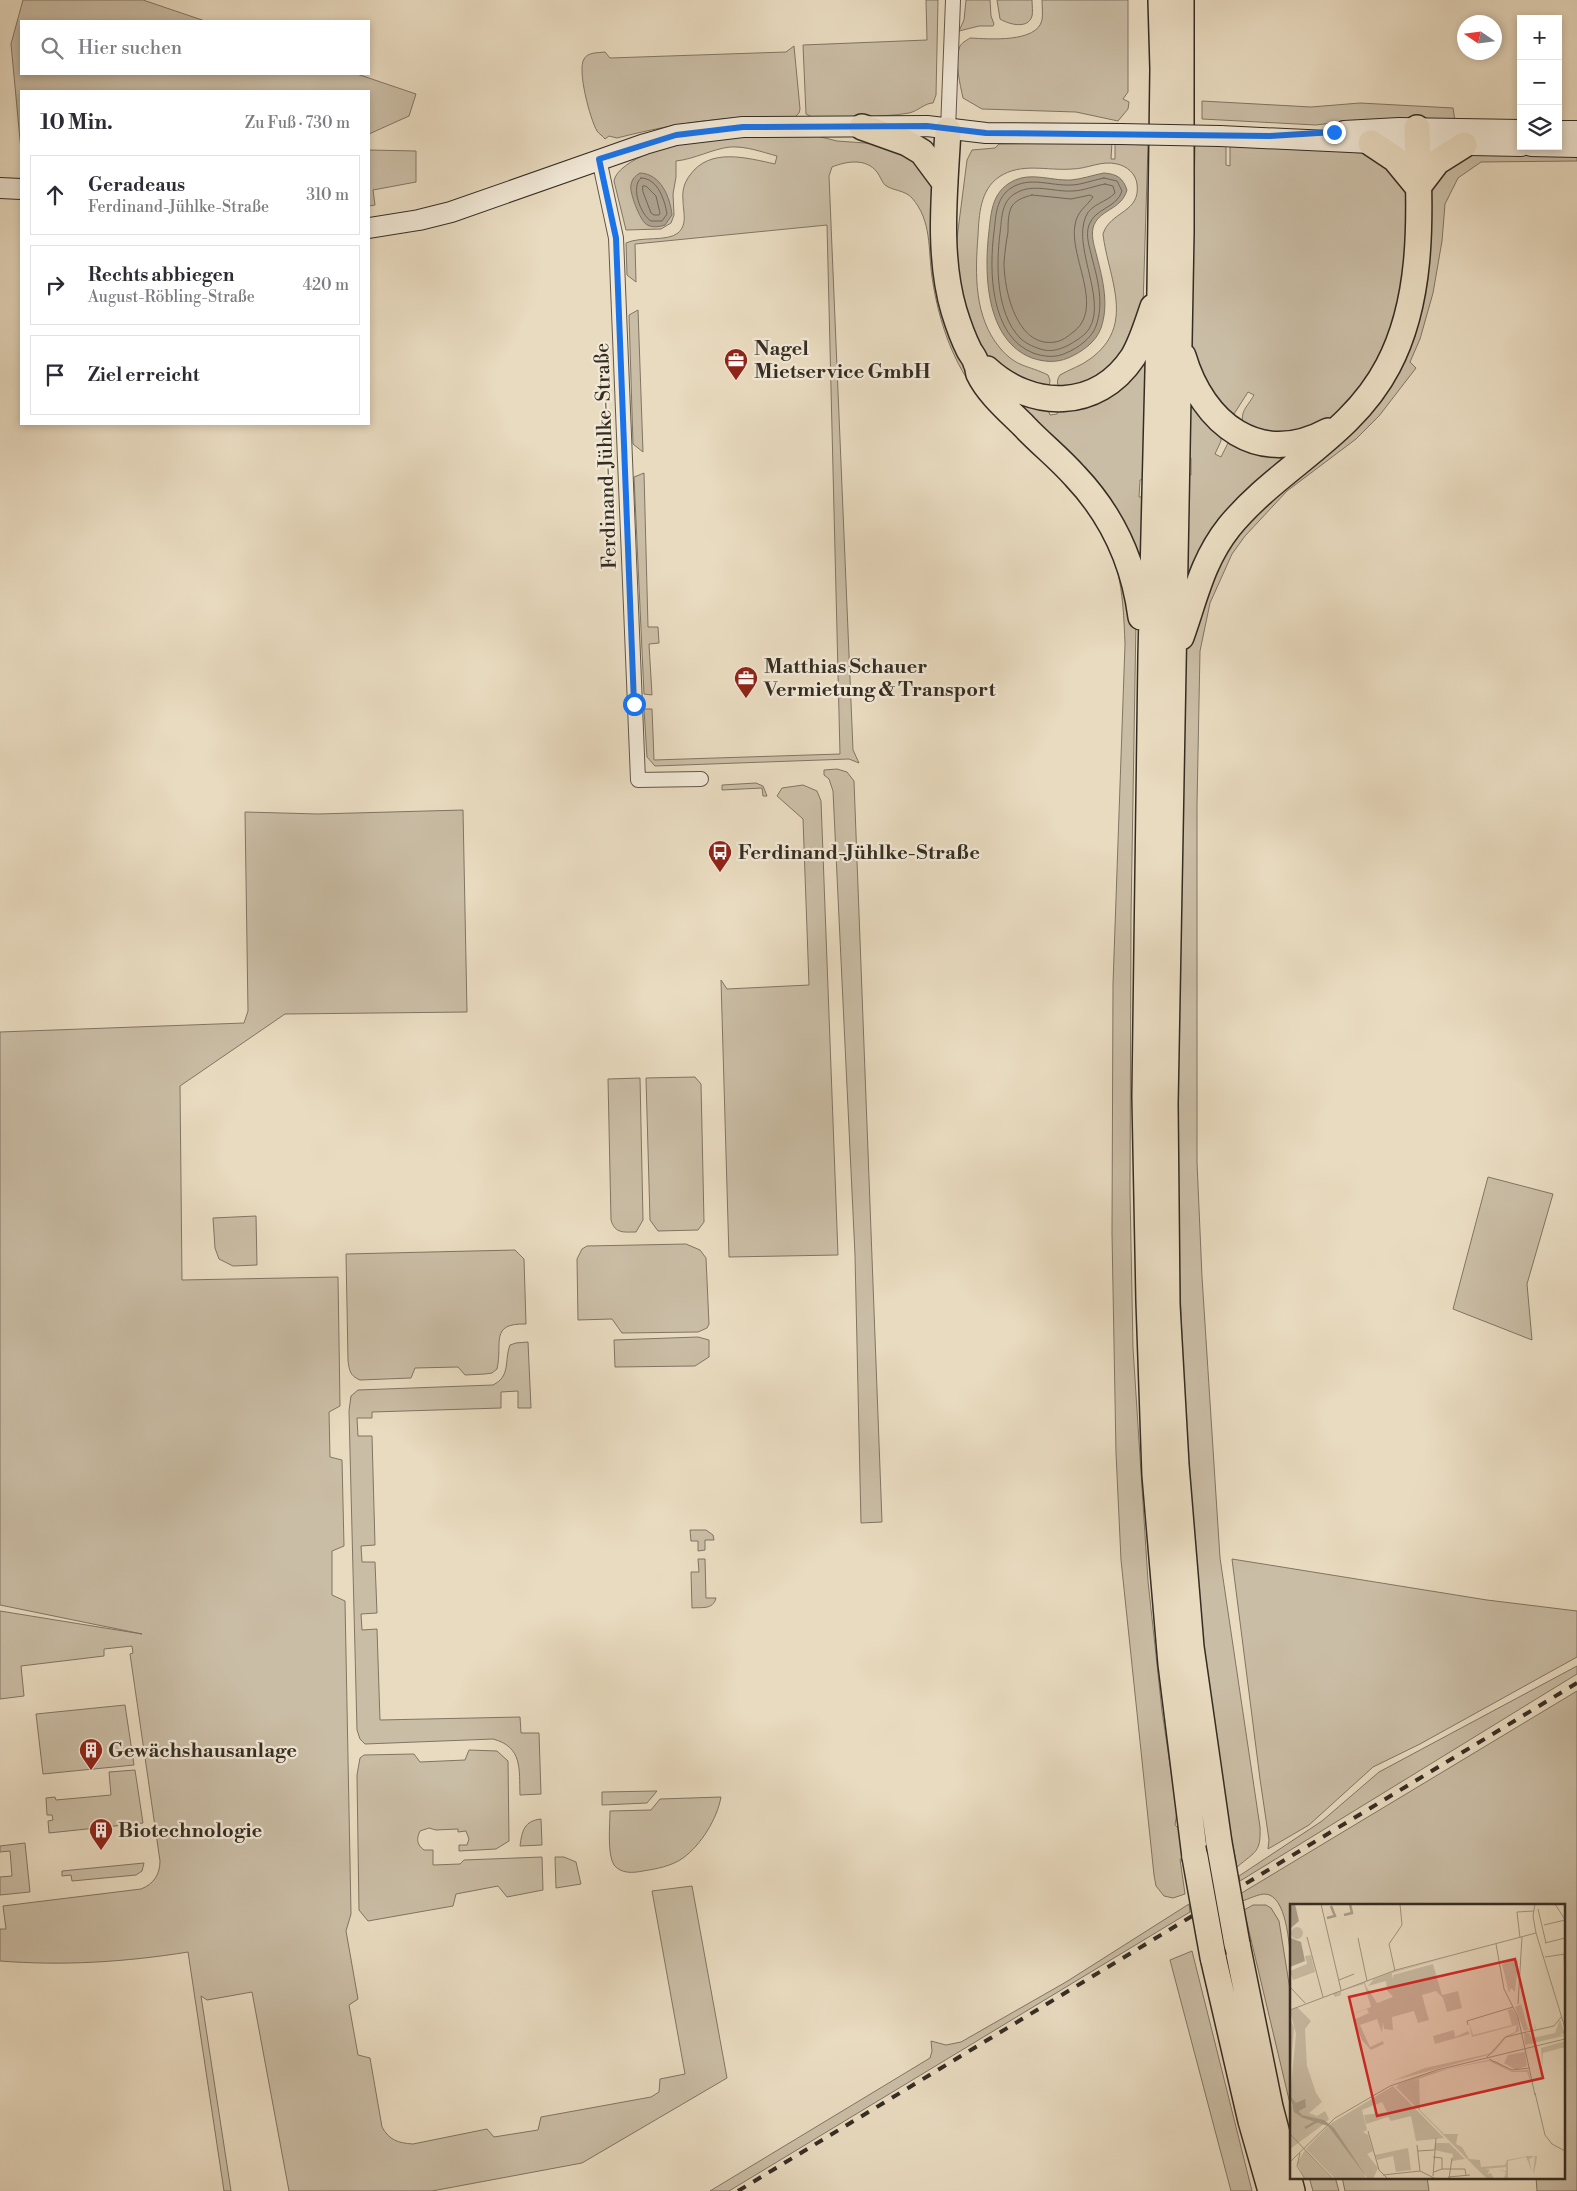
<!DOCTYPE html>
<html lang="de">
<head>
<meta charset="utf-8">
<style>
	:root { --surface:#fff; --page:#f7f7f7; --text:#2b2b33; --muted:#7c7c81; --line:#e1e1e2 }
	body { margin:0; font-family:"Libre Bodoni",serif; background:var(--page); color:var(--text) }
	.controls { position:absolute; right:15px; top:15px; display:grid; overflow:hidden; border-radius:0px; box-shadow:0 2px 8px #0003 }
	.controls button { width:45px; height:45px; display:grid; place-items:center; padding:0; border:0; border-bottom:1px solid var(--line); background:var(--surface); color:var(--text); font:25px sans-serif }
	.compass { position:absolute; left:1457px; top:15px; width:45px; height:45px; border-radius:50%; background:var(--surface); box-shadow:0 2px 8px #0003; rotate:283deg }
	.stop { position:absolute; width:15px; height:15px; margin:-11px; border:4px solid #1a73e8; border-radius:50%; background:#fff }
	.stop.end { background:#1a73e8; border-color:#fff; box-shadow:0 1px 5px #0008 }
	.list { margin:0; padding:0; list-style:none }
	h2 { display:flex; justify-content:space-between; align-items:center; height:65px; margin:0; padding:0 20px; font-size:21px }
	h2 small { font-size:16px; font-weight:400; color:var(--muted) }
	.list li { display:grid; grid-template-columns:32px 1fr auto; gap:15px; align-items:center; box-sizing:border-box; height:80px; margin:0 10px 10px; padding:0 10px; border:1px solid var(--line); border-radius:0px }
	.list b { display:block; font-size:19px; white-space:nowrap }
	.list p { margin:0; font-size:16px; white-space:nowrap; color:var(--muted) }
	.list em { font-size:16px; font-style:normal; color:var(--muted) }
	.icon { flex:none; width:28px; height:28px; fill:none; stroke:currentColor; stroke-width:2; stroke-linecap:round; stroke-linejoin:round }
	.map { position:relative; flex:none; width:1577px; height:2191px; overflow:hidden }
	.search { position:absolute; background:var(--surface); box-shadow:0 2px 8px #0003; left:20px; top:20px; width:350px; height:55px; display:flex; align-items:center; gap:12px; box-sizing:border-box; padding:0 18px; border-radius:0px; color:var(--muted); font-size:19px }
	.panel { position:absolute; background:var(--surface); box-shadow:0 2px 8px #0003; left:20px; top:90px; width:350px; height:335px; border-radius:0px }
	.map>svg:first-child { display:block }
	.green { fill:#cabda5; stroke:#807564 }
	.water { fill:#aca08b; stroke:#7c7261 }
	.lines { fill:none; stroke-linecap:round; stroke-linejoin:round }
	.shore { stroke:#706657; stroke-width:1 }
	.street-casing { stroke:#62584a; stroke-width:16 }
	.secondary-casing { stroke:#352d23; stroke-width:22 }
	.highway-casing { stroke:#352d23; stroke-width:28 }
	.street { stroke:#f1e8d6; stroke-width:14 }
	.secondary { stroke:#f1e8d6; stroke-width:20 }
	.highway { stroke:#e9dbc0; stroke-width:25 }
	.rail { stroke:#352d23; stroke-width:4; stroke-dasharray:9 9; stroke-linecap:butt }
	.secondary-bridge-casing { stroke:#352d23; stroke-width:22; stroke-linecap:butt }
	.highway-bridge-casing { stroke:#352d23; stroke-width:28; stroke-linecap:butt }
	.secondary-bridge { stroke:#f1e8d6; stroke-width:20 }
	.highway-bridge { stroke:#e9dbc0; stroke-width:25 }
	.route { stroke:#1a73e8; stroke-width:6 }
	.labels { text-anchor:middle; stroke-width:4.5; stroke-linejoin:round; paint-order:stroke }
	.poi-label { font-size:20px; font-weight:bold; fill:#352d23; stroke:#f1e8d6; text-anchor:start }
	.street-label { font-size:20px; fill:#352d23; stroke:#f1e8d6 }
	.inset-river { fill:none; stroke:#aca08b; stroke-width:2.5 }
	.inset-road { fill:none; stroke:#a19581; stroke-width:1 }
	.view { fill:#d62828; fill-opacity:0.15; stroke:#d62828; stroke-width:2.5 }
	.inset-edge { fill:none; stroke:#352d23; stroke-width:2.5 }
</style>
</head>
<body>
<div class="map">
<svg width="1577" height="2191" viewBox="0 0 1577 2191">
	<rect width="100%" height="100%" fill="#e9dbc0"/>
	<filter id="stains"><feTurbulence type="fractalNoise" baseFrequency=".004" numOctaves="4"/><feColorMatrix values="0 0 0 0 .2 0 0 0 0 .09 0 0 0 0 .02 0 0 0 .5 -.17"/></filter>
	<radialGradient id="worn" r=".72"><stop offset=".6" stop-color="#630" stop-opacity="0"/><stop offset="1" stop-color="#630" stop-opacity=".3"/></radialGradient>
	<path class="green" d="M23,0H143L205,21H21V74H357L416,94L409,116L369,134V91H21V150L11,44Z
		M926,0H938L936,95L933,103C925,103 918,111 909,113C882,118 840,116 812,117L806,114L803,45L927,40Z
		M966,0H990L991,16L994,24L993,26H979L959,31L964,20Z
		M997,0H1032C1032,5 1033,12 1032,16C1028,30 1008,24 1000,19Z
		M1042,0H1128V92L1123,99L1129,102L1128,109L1118,121L1076,112L982,109L963,98C960,84 955,64 959,49C960,43 966,41 970,38C989,39 1037,43 1042,20C1043,14 1042,6 1042,0Z
		M794,46L800,109L799,113L795,117C731,115 680,122 617,138L609,136L605,139C603,136 599,134 597,131C590,119 577,70 584,59C588,52 597,53 605,52L610,58L786,52Z
		M1202,101L1311,107L1360,103L1453,108L1455,121L1397,119L1348,121L1316,125L1202,119Z
		M809,134L837,141L893,145L906,148L932,180L944,300L1105,524L1136,620L1131,916L1130,1192L1133,1348L1148,1581L1162,1711L1177,1812L1175,1825L1180,1830L1184,1857L1180,1859L1185,1894L1173,1898L1164,1896L1156,1886L1154,1875L1121,1560L1116,1453L1112,1233L1113,984L1125,644C1124,619 1123,593 1117,569C1110,543 1088,507 1070,487C1030,445 983,414 957,361C944,335 936,305 932,277C928,249 932,221 912,198C905,190 893,191 885,185C882,182 880,176 877,172C866,158 847,161 832,167L829,176L853,750L859,763L849,759L655,766L647,757L644,709H652L654,760L840,754L827,225L635,244L636,282L627,275L626,243C641,236 667,242 678,233C688,224 683,212 683,200C682,191 684,183 690,175C710,147 747,158 775,164L777,156C762,152 746,146 730,147C712,149 695,159 676,161V177L673,194L674,215L671,223L661,229L626,230L614,181C617,160 677,141 696,138C733,134 772,135 809,134Z
		M1112,142L1111,159H1115V142H1120V144L1148,145L1143,306L1139,325L1109,375L1061,391C1057,385 1056,381 1060,375C1070,369 1081,366 1090,359C1137,325 1108,278 1103,234C1110,211 1141,213 1137,184C1136,174 1127,166 1117,164C1102,160 1087,169 1072,169C1047,171 1021,162 999,177C980,190 979,215 978,236C975,274 974,317 1000,348C1017,368 1028,365 1048,375L1050,380L1049,388L1043,393L982,354L961,304L956,246L967,160L972,150L995,148L999,144Z
		M1230,143L1374,154L1406,190L1410,255L1388,350L1343,414L1302,436L1244,429C1239,411 1246,409 1254,395L1248,392L1234,414H1222L1195,368L1193,351L1191,328L1195,145L1226,146V165L1230,166Z
		M369,150L416,151V182L373,190L375,205L369,206Z
		M1467,155L1577,156V161L1481,162L1458,178L1445,204L1442,241L1433,293L1420,339L1410,362L1416,368L1379,416L1356,439L1287,491L1245,536L1232,554L1210,603L1200,651L1197,805V1162L1202,1277L1220,1558L1260,1827C1261,1852 1256,1851 1237,1867L1231,1835L1228,1836L1205,1668L1185,1422L1179,1259L1178,1113L1184,673L1186,638L1218,551L1376,398L1430,196L1434,175Z
		M638,310L643,452L633,444L629,315Z
		M1147,345L1144,479L1140,480L1139,497H1144L1142,580L1001,388L1048,410L1050,415L1057,414L1059,407Z
		M1190,391L1221,429V441L1215,454L1221,457L1228,443L1236,440L1301,447L1187,594V475H1191V458H1188Z
		M644,473L648,627H658L659,643L649,644L652,695L644,694L634,477Z
		M837,769L847,772L854,781L882,1522L861,1523L855,1255L833,791L829,779L824,775V770Z
		M756,783L763,786L767,796H763L762,788L722,790V785Z
		M803,785L817,791L821,801L838,1255L729,1257L721,980L727,989L809,985L803,819L777,796L782,788Z
		M463,810L467,1012L285,1014L180,1086L182,1280L338,1277L340,1406L329,1412L330,1457L342,1460L344,1546L332,1551V1595L345,1601L351,1914L346,1931L358,1999L349,2005L358,2055L370,2058L382,2127C389,2140 398,2143 413,2144L487,2129L494,2137L538,2130L541,2117L651,2097L659,2092L660,2079L685,2074L652,1891L692,1886L727,2078L582,2163L432,2191H289L252,1992L207,2000L201,1996L231,2191H224L188,1952C126,1962 63,1966 0,1961V1929H6L3,1906L141,1889C154,1884 160,1874 160,1861L130,1654L133,1653L132,1646L104,1649V1656L21,1666L24,1696L0,1699V1611L142,1634L0,1605V1032L244,1023L248,1011L245,812L318,814Z
		M695,1077L701,1084L704,1222L698,1230L658,1231L650,1220L646,1078Z
		M640,1078L643,1220L636,1232C624,1232 615,1234 611,1220L608,1079Z
		M1488,1177L1553,1194L1527,1284L1532,1340L1453,1309Z
		M256,1216L257,1265L233,1266L219,1259L215,1248L213,1218Z
		M686,1244L700,1250L706,1258L709,1324L707,1328L698,1332L622,1333L612,1319L578,1320L577,1259L582,1249L587,1246Z
		M515,1250L524,1259L526,1324C489,1323 503,1343 497,1369L492,1373L485,1374L465,1375L458,1367L415,1368L411,1378L360,1380C350,1376 349,1370 348,1360L346,1254Z
		M698,1337L709,1340V1357L695,1366L615,1367L614,1340Z
		M528,1342L531,1408H518V1391L501,1392V1408L372,1412V1418H357L358,1436H372L375,1545L361,1546L362,1562H375L377,1613L361,1614L362,1630L377,1629L380,1720L520,1717L521,1733H539L541,1794L520,1795C519,1769 523,1747 493,1739L365,1744L360,1739L357,1730L349,1411L351,1396L358,1390L493,1385C511,1376 504,1361 510,1345L516,1343Z
		M690,1530H706L713,1535L714,1540H705V1550L698,1551V1541H691Z
		M698,1559H705L706,1598H716C713,1610 702,1607 692,1608L691,1572H699Z
		M1232,1559L1487,1600L1577,1611V1657L1420,1744L1373,1767L1309,1825L1268,1849L1269,1840L1260,1779Z
		M1577,1666V1674L1240,1881L1239,1876L1322,1821L1379,1772Z
		M1577,1691V2191H1537L1536,2177H1563V1905H1291V1961C1289,1946 1287,1895 1265,1894C1258,1894 1249,1899 1242,1901L1240,1894Z
		M125,1705L134,1765L43,1774L36,1714Z
		M469,1750L497,1751L508,1761L509,1841L496,1849L459,1851V1845H467L469,1839L466,1831L458,1832V1829L436,1830L429,1828L420,1831C416,1839 417,1845 424,1850H433V1865L460,1864L464,1860L542,1857L543,1890L507,1897L498,1886L456,1894L453,1906L368,1921L359,1910L357,1775L360,1758L364,1755L414,1754L420,1762L465,1760Z
		M135,1770L143,1823L49,1833L48,1821L53,1820L52,1815H47L46,1798L55,1797L56,1800L111,1795L109,1772Z
		M657,1791L647,1803L602,1805V1792Z
		M721,1797C717,1819 701,1845 683,1858C672,1866 656,1869 643,1871C633,1873 621,1874 614,1865C607,1854 610,1825 610,1811L651,1810L660,1799Z
		M541,1819L542,1845L520,1846C522,1831 524,1821 541,1819Z
		M25,1843L30,1892L0,1895V1877L12,1876L10,1851L0,1852V1846Z
		M555,1857H564L576,1862L581,1884L556,1888Z
		M144,1863L142,1871L136,1875L72,1881L71,1875L62,1876V1871Z
		M1189,1904L1190,1912L729,2191H710L930,2058L932,2051L931,2041L946,2045L961,2042L1066,1982Z
		M1253,1905H1266L1271,1908L1279,1921L1291,1996V2108L1244,1910Z
		M1192,1951L1252,2191H1231L1170,1960Z
		M1309,2177H1335L1339,2191H1313Z
		M1342,2177H1427L1429,2191H1345Z"/>
	<path class="water" d="M640,173C661,174 670,197 672,215L665,225C659,227 651,228 646,224C640,220 629,192 631,185C632,179 635,176 640,173Z
		M1104,173C1117,174 1123,178 1127,190C1121,211 1098,209 1093,228C1091,238 1095,248 1097,257C1103,280 1109,305 1101,328C1096,342 1082,352 1068,358C1056,363 1044,362 1032,358C985,340 984,272 989,231C991,213 992,195 1008,184C1028,170 1049,181 1071,180C1082,179 1093,175 1104,173Z"/>
	<g class="lines">
		<path class="shore" d="M641,178C658,178 665,201 667,214L662,221H651C641,215 630,187 641,178Z
			M1104,178L1117,181L1122,191C1117,208 1095,208 1089,225C1085,236 1090,248 1092,258C1098,280 1104,304 1096,326C1092,338 1078,348 1066,353C1056,358 1044,357 1033,353C990,336 989,270 994,232C996,215 996,198 1011,188C1030,176 1050,186 1071,185C1081,185 1093,180 1104,178Z
			M1105,184L1113,186L1115,193C1107,202 1091,204 1086,216C1071,248 1112,307 1085,334C1074,343 1058,353 1044,350C1036,348 1026,344 1020,338C996,313 996,265 1000,233C1002,218 1001,201 1016,193C1033,183 1053,192 1072,191C1083,191 1094,186 1105,184Z
			M643,186H646L656,196L660,213L659,215H654L651,213L643,192Z
			M1032,195L1071,199L1090,195L1093,197C1086,207 1077,211 1075,225C1069,258 1106,309 1072,333C1067,337 1062,341 1055,342C1017,348 1004,291 1004,262C1005,252 1006,242 1008,232C1008,224 1008,213 1012,206C1017,199 1025,197 1032,195Z"/>
		<g class="street-casing">
			<path id="street" d="M948,130L953,0
				M599,159L616,238L638,780L701,779"/>
		</g>
		<g class="secondary-casing">
			<path id="secondary" d="M1344,131L1399,128L1521,130
				M1558,131H1577
				M1220,136L1371,143L1521,146
				M1531,146L1577,147
				M0,188L21,189
				M369,228L419,220L451,212L645,144L676,135L743,127L927,126L986,133L1120,134"/>
		</g>
		<g class="highway-casing">
			<path id="highway" d="M1161,0L1163,69L1160,291L1151,656L1145,1097L1149,1301L1155,1475L1171,1664L1195,1857
				M1181,0V232L1165,1104L1167,1305L1176,1465L1191,1647L1219,1843
				M862,127L907,143L922,152L945,183
				M948,130C945,188 937,254 954,311C958,324 963,338 969,350C971,354 975,358 976,363C978,366 978,371 979,374C988,393 1009,411 1024,426C1040,443 1059,458 1075,476C1113,516 1134,563 1141,617
				M1371,143L1395,159L1418,187
				M1418,187L1437,162L1464,145
				M1183,356C1203,424 1259,468 1328,431
				M987,369C1032,410 1097,411 1133,357C1142,342 1147,324 1153,307
				M1181,637C1195,598 1202,561 1229,527C1278,467 1351,437 1388,366C1426,294 1419,207 1417,128
				M1237,1944L1270,2107L1292,2191
				M1213,1957L1251,2121L1271,2191"/>
		</g>
		<use href="#street" class="street"/>
		<use href="#secondary" class="secondary"/>
		<use href="#highway" class="highway"/>
		<path class="rail" d="M738,2191L1577,1683"/>
		<g class="secondary-bridge-casing">
			<path id="secondary-bridge" d="M1120,134L1220,136"/>
		</g>
		<g class="highway-bridge-casing">
			<path id="highway-bridge" d="M1219,1843L1237,1944
				M1195,1857L1213,1957"/>
		</g>
		<use href="#secondary-bridge" class="secondary-bridge"/>
		<use href="#highway-bridge" class="highway-bridge"/>
	</g>
	<g class="lines">
		<path class="route" d="M634,704L616,238L599,159L676,135L743,127L927,126L986,133L1270,136L1334,132"/>
	</g>
	<defs>
		<g id="office-pin" transform="scale(1.25)"><path d="M0 17L-7.5 6A9.5 9.5 0 1 1 7.5 6Z" fill="#8f2418" stroke="#f1e8d6"/><path d="M-6-3h4V-5.5h4V-3h4V5H-6ZM-1-4.5V-3h2v-1.5ZM-6 0V1H6V0Z" fill="#fff"/></g>
		<g id="bus-pin" transform="scale(1.25)"><path d="M0 17L-7.5 6A9.5 9.5 0 1 1 7.5 6Z" fill="#8f2418" stroke="#f1e8d6"/><path d="M-5-6H5V4H4V6H2V4H-2V6H-4V4H-5ZM-3.5-4V0h7V-4ZM-3.5 1.2v1.5H-2V1.2ZM2 1.2v1.5H3.5V1.2Z" fill="#fff"/></g>
		<g id="building-pin" transform="scale(1.25)"><path d="M0 17L-7.5 6A9.5 9.5 0 1 1 7.5 6Z" fill="#8f2418" stroke="#f1e8d6"/><path d="M-4-6H4V6H1V3H-1V6H-4ZM-2.5-4.3h1.7v1.8h-1.7ZM.8-4.3h1.7v1.8H.8ZM-2.5-1h1.7V.8h-1.7ZM.8-1h1.7V.8H.8Z" fill="#fff"/></g>
	</defs>
	<g fill-rule="evenodd">
		<use href="#office-pin" x="736" y="360"/>
		<use href="#office-pin" x="746" y="678"/>
		<use href="#bus-pin" x="720" y="852"/>
		<use href="#building-pin" x="91" y="1750"/>
		<use href="#building-pin" x="101" y="1830"/>
	</g>
	<g class="labels">
		<g class="poi-label">
			<text x="754" y="355">Nagel<tspan x="754" dy="23">Mietservice GmbH</tspan></text>
			<text x="764" y="673">Matthias Schauer<tspan x="764" dy="23">Vermietung &amp; Transport</tspan></text>
			<text x="738" y="859">Ferdinand-Jühlke-Straße</text>
			<text x="108" y="1757">Gewächshausanlage</text>
			<text x="118" y="1837">Biotechnologie</text>
		</g>
		<g class="street-label">
			<text transform="translate(605 456) rotate(-92)" y="7">Ferdinand-Jühlke-Straße</text>
		</g>
	</g>
	<g transform="translate(1290 1904)">
		<rect width="275" height="275" fill="#e9dbc0"/>
		<path d="M1 29a6 6 0 1 1 12 0a6 6 0 1 1-12 0ZM21,51L25,68L3,76L0,67L17,60L15,52ZM162,52L102,69V75L103,71L143,60L152,91L168,87L172,104L157,108L153,94L146,87L132,91L139,116L128,119L124,107L102,113L103,126L94,125L93,118L92,129L87,115L70,121L80,143L93,137L94,140L81,146L72,136L63,116L79,109L77,105L54,113L81,103L74,80L51,87V91L45,93L43,90L29,95L47,88L50,91L48,88L75,78L76,82L87,99L103,93L97,86L96,77L78,82L84,75L105,67ZM222,56L228,57L225,88L221,84L219,89L212,60ZM231,100L238,125L245,124L244,119L246,124L234,127L225,103ZM7,103L21,117L15,125L17,162L26,189L32,198L19,209L27,212L35,207L39,215L36,218L12,211L0,194L6,130L0,107ZM222,104L228,114L229,127L215,134L206,146L202,150L102,177L135,164L202,149L214,133L225,128L227,121L182,133L179,118L183,116L179,118L183,131L222,121L218,107L215,108ZM0,114L4,124L0,174ZM270,115L275,131L270,129L273,132L235,141L234,129H239L242,134L265,129ZM164,126L165,133L178,127L180,130L145,140L143,132ZM275,137V143L253,149L252,164L251,144ZM235,148L237,162L226,166L214,159L218,151ZM198,156L207,158L222,167L238,166L239,168L242,182L237,168H222L199,157L158,165L116,179L129,175L130,206L154,230H168L166,240L172,243L179,255L190,256L191,263L215,261L217,256L238,252H247L246,260L244,268L243,269L245,252L239,255L242,267L236,253L218,257V275L214,274L216,268L209,266L216,267V263L194,265L200,266L197,270L201,269L204,275H197L104,181L107,183L108,180L138,169ZM103,182L154,234L126,237L121,212L101,217L98,213L76,220L74,211L97,208L92,198L72,206L77,226L73,228L78,231L83,247L77,250L88,264L83,275H78L40,220ZM0,200L13,214L34,220L0,245ZM38,222L73,268L76,275H45L16,245ZM145,239H159L175,255L162,257L163,250L144,246ZM118,244L121,266L106,268L103,252L87,256L85,251ZM15,246L42,275H15L7,259Z" fill="#cabda5"/>
		<path d="M0,0H5L9,17L0,25ZM1,34L11,38L15,57L0,63ZM0,192L6,199L15,195L16,203L9,207L12,211L34,216L44,224L78,275L38,222L13,214L4,208Z" fill="#aca08b"/>
		<path class="inset-river" d="M54,11L62,9L60,0M37,14L45,12L41,2M15,224L29,216"/>
		<path class="inset-road" d="M31,0L51,86M245,0L243,12L246,29L275,124M265,0L274,14M248,5L256,39M254,21L275,16M17,33L33,93M68,34L77,77M230,34L227,8L244,7M255,39L275,34M206,40L214,85L228,113L245,191M274,50L275,68M255,53L275,50M105,67L99,40L112,21L110,0M49,76L64,70M0,83L15,99M228,100L232,33M0,106L106,66L246,29M178,121L177,117L223,103M232,129L264,122L272,112M197,153L216,133L232,129M199,155L222,166L240,164M245,189L255,231L262,240L275,247M78,227L89,266L98,275M0,230L43,275M127,241L130,267M128,247L144,246M10,249L7,262L15,275M143,253L152,254V265L144,268M0,258L45,214L100,182L147,166L275,135M152,265H175L176,271M93,271L130,267L146,275M143,272L146,234M158,273L180,271M159,275L162,254"/>
		<path class="view" d="M225,55L253,174L87,212L59,93Z"/>
		<rect width="275" height="275" class="inset-edge"/>
	</g>
	<rect width="100%" height="100%" filter="url(#stains)"/>
	<rect width="100%" height="100%" fill="url(#worn)"/>
</svg>
<div class="controls">
<button>+</button>
<button>−</button>
<button><svg class="icon" aria-label="layers" viewBox="0 0 24 24"><path d="M12 4l9 5-9 5-9-5zM3 14l9 5 9-5"/></svg></button>
</div>
<svg class="compass" viewBox="-18 -18 36 36"><path d="M0-13l5 13h-10z" fill="#e53935"/><path d="M0 13l5-13h-10z" fill="#7c7c81"/></svg>
<div class="stop" style="left:634px;top:704px"></div>
<div class="stop end" style="left:1334px;top:132px"></div>
<div class="search"><svg class="icon" aria-label="search" viewBox="0 0 24 24"><circle cx="10" cy="10" r="6"/><path d="M15 15l6 6"/></svg>Hier suchen</div>
<section class="panel">
<h2>10 Min.<small>Zu Fuß · 730 m</small></h2>
<ul class="list">
<li><svg class="icon" aria-label="ahead" viewBox="0 0 24 24"><path d="M12 20V5M6 11l6-6 6 6"/></svg><div><b>Geradeaus</b><p>Ferdinand-Jühlke-Straße</p></div><em>310 m</em></li>
<li><svg class="icon" aria-label="right" viewBox="0 0 24 24"><path d="M7 20v-9h11M14 6l5 5-5 5"/></svg><div><b>Rechts abbiegen</b><p>August-Röbling-Straße</p></div><em>420 m</em></li>
<li><svg class="icon" aria-label="arrive" viewBox="0 0 24 24"><path d="M6 21V4h12l-3 4 3 4H6"/></svg><div><b>Ziel erreicht</b></div></li>
</ul>
</section>
</div>
</body>
</html>
